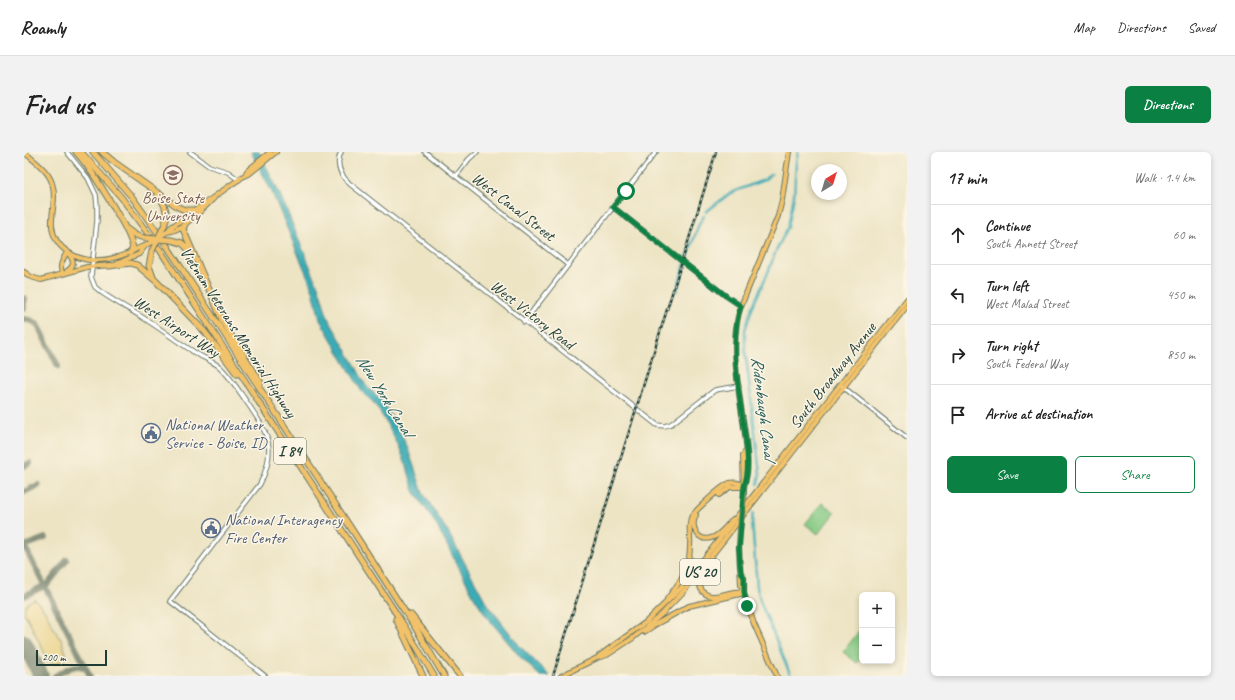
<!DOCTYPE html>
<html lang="en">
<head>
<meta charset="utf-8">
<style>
	:root { --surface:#fff; --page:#f2f2f2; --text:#222; --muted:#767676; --line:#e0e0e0; --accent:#0b8043 }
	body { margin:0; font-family:Caveat,sans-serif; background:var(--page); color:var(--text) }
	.controls { position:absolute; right:12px; bottom:12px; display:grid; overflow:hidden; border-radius:6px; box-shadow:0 2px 6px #0003 }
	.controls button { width:36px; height:36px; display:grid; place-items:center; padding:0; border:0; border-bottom:1px solid var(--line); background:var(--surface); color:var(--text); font:20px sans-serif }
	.compass { position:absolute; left:787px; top:12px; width:36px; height:36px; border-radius:50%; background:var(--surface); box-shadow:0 2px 6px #0003; rotate:38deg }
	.scale { position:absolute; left:12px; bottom:10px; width:71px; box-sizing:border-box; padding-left:4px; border:2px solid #1f3d34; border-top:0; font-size:11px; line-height:14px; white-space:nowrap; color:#1f3d34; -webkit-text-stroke:3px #fcf5e5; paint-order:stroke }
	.stop { position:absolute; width:12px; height:12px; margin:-9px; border:3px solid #0b8043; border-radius:50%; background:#fff }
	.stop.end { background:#0b8043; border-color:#fff; box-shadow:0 1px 4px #0008 }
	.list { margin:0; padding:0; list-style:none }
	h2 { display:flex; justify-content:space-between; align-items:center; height:52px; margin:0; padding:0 16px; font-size:17px }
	h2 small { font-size:13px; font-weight:400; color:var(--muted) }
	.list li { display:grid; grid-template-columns:26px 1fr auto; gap:12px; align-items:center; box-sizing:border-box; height:60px; padding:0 16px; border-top:1px solid var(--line) }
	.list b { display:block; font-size:15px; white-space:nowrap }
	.list p { margin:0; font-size:13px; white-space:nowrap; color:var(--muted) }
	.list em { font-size:13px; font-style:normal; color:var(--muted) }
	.actions { display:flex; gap:8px; padding:12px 16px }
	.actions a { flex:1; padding:9px 0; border:1px solid var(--accent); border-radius:6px; text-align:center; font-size:14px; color:var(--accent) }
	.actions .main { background:var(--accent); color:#fff }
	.icon { flex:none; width:22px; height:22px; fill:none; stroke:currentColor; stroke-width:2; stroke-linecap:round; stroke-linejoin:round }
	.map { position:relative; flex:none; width:883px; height:524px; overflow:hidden; border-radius:6px }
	header { display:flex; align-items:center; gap:24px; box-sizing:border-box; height:56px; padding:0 20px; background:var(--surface); border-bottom:1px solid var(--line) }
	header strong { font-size:19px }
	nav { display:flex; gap:22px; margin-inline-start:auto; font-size:14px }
	.intro { display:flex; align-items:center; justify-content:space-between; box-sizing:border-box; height:96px; padding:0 24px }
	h1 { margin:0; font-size:28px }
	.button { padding:10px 18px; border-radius:6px; background:var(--accent); color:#fff; font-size:14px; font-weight:700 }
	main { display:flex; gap:24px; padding:0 24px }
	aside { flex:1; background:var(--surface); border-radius:6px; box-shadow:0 2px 6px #0003 }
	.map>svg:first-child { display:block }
	.green { fill:#85c983; stroke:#52835c }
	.sand { fill:#eeda9e; stroke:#868c69 }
	.water { fill:#3aabb5; stroke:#2c7474 }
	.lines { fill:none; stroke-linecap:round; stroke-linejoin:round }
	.canal { stroke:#3aabb5; stroke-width:2.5 }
	.taxiway { stroke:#86907c; stroke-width:6 }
	.runway { stroke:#86907c; stroke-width:16 }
	.minor-casing { stroke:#677766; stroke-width:5.5 }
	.major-casing { stroke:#677766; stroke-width:6 }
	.highway-casing { stroke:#677766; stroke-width:7 }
	.minor { stroke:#fff; stroke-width:3.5 }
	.major { stroke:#f2c26a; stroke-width:4 }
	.highway { stroke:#f2c26a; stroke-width:5 }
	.rail-casing { stroke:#1f3d34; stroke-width:2.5 }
	.rail { stroke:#fcf5e5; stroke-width:1; stroke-dasharray:3; stroke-linecap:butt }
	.major-bridge-casing { stroke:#677766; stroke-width:6; stroke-linecap:butt }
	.highway-bridge-casing { stroke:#677766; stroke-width:7; stroke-linecap:butt }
	.major-bridge { stroke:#f2c26a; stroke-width:4 }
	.highway-bridge { stroke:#f2c26a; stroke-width:5 }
	.route { stroke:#0b8043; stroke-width:5 }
	.labels { text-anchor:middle; stroke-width:3; stroke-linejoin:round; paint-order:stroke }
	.shield { fill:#fcf5e5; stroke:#617469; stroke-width:1 }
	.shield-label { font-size:15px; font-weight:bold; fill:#1f3d34 }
	.education-label { font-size:16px; fill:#785e54; stroke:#fcf5e5 }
	.street-label { font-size:16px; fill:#1f3d34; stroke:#fcf5e5 }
	.service-label { font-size:16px; fill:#4e5e75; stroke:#fcf5e5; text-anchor:start }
	.water-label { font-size:17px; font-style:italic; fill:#275e5b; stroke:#fcf5e5 }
</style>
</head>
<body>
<header>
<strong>Roamly</strong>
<nav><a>Map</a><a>Directions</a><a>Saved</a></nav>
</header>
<div class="intro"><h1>Find us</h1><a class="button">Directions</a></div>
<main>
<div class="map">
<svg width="883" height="524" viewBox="0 0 883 524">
	<rect width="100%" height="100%" fill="#fcf5e5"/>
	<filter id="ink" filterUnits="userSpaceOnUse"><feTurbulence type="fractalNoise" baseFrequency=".025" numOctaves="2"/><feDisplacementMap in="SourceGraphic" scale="8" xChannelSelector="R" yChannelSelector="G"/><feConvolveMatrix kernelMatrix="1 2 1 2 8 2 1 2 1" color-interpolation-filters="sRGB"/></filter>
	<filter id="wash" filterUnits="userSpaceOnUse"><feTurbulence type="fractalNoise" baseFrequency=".012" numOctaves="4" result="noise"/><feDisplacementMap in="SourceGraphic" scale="16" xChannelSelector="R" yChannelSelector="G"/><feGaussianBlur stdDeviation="0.9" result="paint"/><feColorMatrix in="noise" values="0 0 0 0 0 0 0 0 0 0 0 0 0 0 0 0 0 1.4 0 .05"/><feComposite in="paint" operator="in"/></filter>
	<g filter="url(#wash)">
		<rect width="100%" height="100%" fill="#ede4c4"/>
		<path class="green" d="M798,351L811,360L794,382L781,372Z
			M838,475V506L833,511L819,500Z"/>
		<path class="sand" d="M11,447L21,459L35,486H37L43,505L41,508L30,512L21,508L23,506L2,463L0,464C0,454 2,451 11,447Z"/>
		<path class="water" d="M227,0H235L256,42L295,136L304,166L330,211L341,232L357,248L365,260L383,294L399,341L424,380L462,450L495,493L526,524H516L496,505L463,465L450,445L413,374L390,339L382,312L373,291L359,265L349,250L338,240L296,168L289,139L284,126L247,38Z"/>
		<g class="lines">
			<path class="canal" d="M682,60L706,41L740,28L747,22
				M662,109L675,72L680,64
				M653,139L660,113
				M734,332L736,322L721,197V178L728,156L745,118L751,101L764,75L770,44L772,10L774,0
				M729,361L728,369L733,435L736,449L767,524"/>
			<path class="taxiway" d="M0,146V156
				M0,167L8,169L13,172L34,214
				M0,314L6,311
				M0,340L14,333
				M0,393L66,524
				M3,393L21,386
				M0,444L24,432L43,408
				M15,519L19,524
				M31,524C40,519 53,509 62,517"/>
			<path class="runway" d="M0,490L17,524"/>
		</g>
	</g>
	<g filter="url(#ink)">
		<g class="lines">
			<g class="minor-casing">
				<path id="minor" d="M43,0L64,26L72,43L73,53V69L67,125L71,135L77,140C91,150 107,158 121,167C137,177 151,188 167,198C176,205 187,208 196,215C206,225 214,237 222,249C243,280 254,295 236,332L146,449L241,524
					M166,0L185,14L204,20L215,28
					M317,0C311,13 316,23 326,32L633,273L641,274L647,272L691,238L715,234
					M401,0L544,113
					M432,24L445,7L453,0
					M589,55L702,144L717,154
					M500,170L632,0
					M818,234L883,286"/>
			</g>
			<g class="major-casing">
				<path id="major" d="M0,0C10,9 24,18 28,31C33,45 27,60 28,74C30,97 54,110 75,108C85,108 95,105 105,101C111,98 115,95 121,94
					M221,23L223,19L246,0
					M190,46C180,56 157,80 143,80L146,76L221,23L225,22L252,0
					M94,111L115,102L121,94
					M43,119C51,114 50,109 45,102
					M0,120L7,125L17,128L63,115L87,113
					M39,122C34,114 39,108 43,100
					M720,334C726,317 723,300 721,282C716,245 704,190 717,154L754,64L758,48L765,0
					M695,343L706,335H716L720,334
					M720,343L719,303L722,299
					M672,363C666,374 673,390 687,386C696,384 703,373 709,367
					M716,379L715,395L717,433L730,472L753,524
					M684,413C679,420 673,428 677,437C686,453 707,436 720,440
					M717,421L720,425V439
					M643,447C657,429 666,417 666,394C667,386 664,375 667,366C669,360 699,333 706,331C711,330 716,331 720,334
					M620,480L634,471L665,454L716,442L720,440
					M575,504L622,470L657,436L883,147
					M537,524L573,506L583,503L609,486L638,462L660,439L883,154"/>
			</g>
			<g class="highway-casing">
				<path id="highway" d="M52,0C67,16 77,35 89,54C96,67 106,81 109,96L106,101
					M57,0L97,45L136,98L379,472L410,524
					M69,0L108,45L143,94L334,387L394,480L420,524
					M78,0L90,10L154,55L161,58H170
					M134,43C142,53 145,63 140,74
					M162,70L159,77L199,170L237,231
					M103,77L111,83L120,86
					M147,88L158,91L167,100
					M128,99L125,114L129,125
					M85,114L107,111L113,113L132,129L181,180L213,222
					M387,463L436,524
					M372,467L399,524"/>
			</g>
			<use href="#minor" class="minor"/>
			<use href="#major" class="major"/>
			<use href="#highway" class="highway"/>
			<g class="rail-casing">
				<path id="rail" d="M529,524L692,0"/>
			</g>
			<use href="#rail" class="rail"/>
			<g class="major-bridge-casing">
				<path id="major-bridge" d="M121,94L143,80
					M716,379L720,343"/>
			</g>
			<g class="highway-bridge-casing">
				<path id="highway-bridge" d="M120,86L147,88
					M128,99L140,74"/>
			</g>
			<use href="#major-bridge" class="major-bridge"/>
			<use href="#highway-bridge" class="highway-bridge"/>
		</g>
	</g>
	<g class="lines" filter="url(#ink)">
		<path class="route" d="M602,39L589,55L702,144L717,154C704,190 716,245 721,282C723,300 726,317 720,334L715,396L716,413L717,421L720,425V440L723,454"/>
	</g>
	<defs>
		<g id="university-ring" transform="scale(1)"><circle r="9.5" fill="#fcf5e5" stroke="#8d6e63" stroke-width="1.5"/><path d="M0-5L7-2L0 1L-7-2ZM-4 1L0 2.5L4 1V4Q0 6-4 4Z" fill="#8d6e63"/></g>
		<g id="civic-ring" transform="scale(1)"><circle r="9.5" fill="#fcf5e5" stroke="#5c6f8a" stroke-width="1.5"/><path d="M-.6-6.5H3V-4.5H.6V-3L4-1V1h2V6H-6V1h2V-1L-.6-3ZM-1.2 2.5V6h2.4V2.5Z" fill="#5c6f8a"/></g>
	</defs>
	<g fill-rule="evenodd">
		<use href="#university-ring" x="149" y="23"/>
		<use href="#civic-ring" x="127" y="281"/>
		<use href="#civic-ring" x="187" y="376"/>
	</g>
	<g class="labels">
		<g class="shield">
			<rect x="250" y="286" width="32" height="26" rx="3"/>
			<rect x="656" y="407" width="40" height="26" rx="3"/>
		</g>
		<g class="shield-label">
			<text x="266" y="304">I 84</text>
			<text x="676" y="425">US 20</text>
		</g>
		<g class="education-label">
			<text x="149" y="51">Boise State<tspan x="149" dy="18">University</tspan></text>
		</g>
		<g class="street-label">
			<text transform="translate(490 54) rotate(38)" y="6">West Canal Street</text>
			<text transform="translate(509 162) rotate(38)" y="6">West Victory Road</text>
			<text transform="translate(153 174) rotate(33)" y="6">West Airport Way</text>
			<text transform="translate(215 180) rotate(57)" y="6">Vietnam Veterans Memorial Highway</text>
			<text transform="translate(808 223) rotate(-52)" y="6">South Broadway Avenue</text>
		</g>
		<g class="service-label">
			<text x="141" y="278">National Weather<tspan x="141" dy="18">Service - Boise, ID</tspan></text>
			<text x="201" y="373">National Interagency<tspan x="201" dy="18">Fire Center</tspan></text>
		</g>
		<g class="water-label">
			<text transform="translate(361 243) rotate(58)" y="6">New York Canal</text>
			<text transform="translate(740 256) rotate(83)" y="6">Ridenbaugh Canal</text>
		</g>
	</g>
</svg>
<div class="controls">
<button>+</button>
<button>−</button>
</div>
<svg class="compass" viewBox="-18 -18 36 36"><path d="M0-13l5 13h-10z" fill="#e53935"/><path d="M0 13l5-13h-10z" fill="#767676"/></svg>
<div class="scale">200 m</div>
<div class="stop" style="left:602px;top:39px"></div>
<div class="stop end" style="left:723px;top:454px"></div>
</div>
<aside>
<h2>17 min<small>Walk · 1.4 km</small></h2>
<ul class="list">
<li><svg class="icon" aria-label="ahead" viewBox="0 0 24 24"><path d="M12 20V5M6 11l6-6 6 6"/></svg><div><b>Continue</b><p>South Annett Street</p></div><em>60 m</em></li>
<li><svg class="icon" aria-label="left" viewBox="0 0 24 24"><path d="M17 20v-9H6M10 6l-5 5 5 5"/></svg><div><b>Turn left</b><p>West Malad Street</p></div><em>450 m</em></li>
<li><svg class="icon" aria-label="right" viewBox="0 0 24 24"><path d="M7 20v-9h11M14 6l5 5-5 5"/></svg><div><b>Turn right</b><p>South Federal Way</p></div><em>850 m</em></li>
<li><svg class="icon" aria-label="arrive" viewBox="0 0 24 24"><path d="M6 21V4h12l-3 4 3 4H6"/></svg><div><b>Arrive at destination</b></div></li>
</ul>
<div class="actions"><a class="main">Save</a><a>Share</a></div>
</aside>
</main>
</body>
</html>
